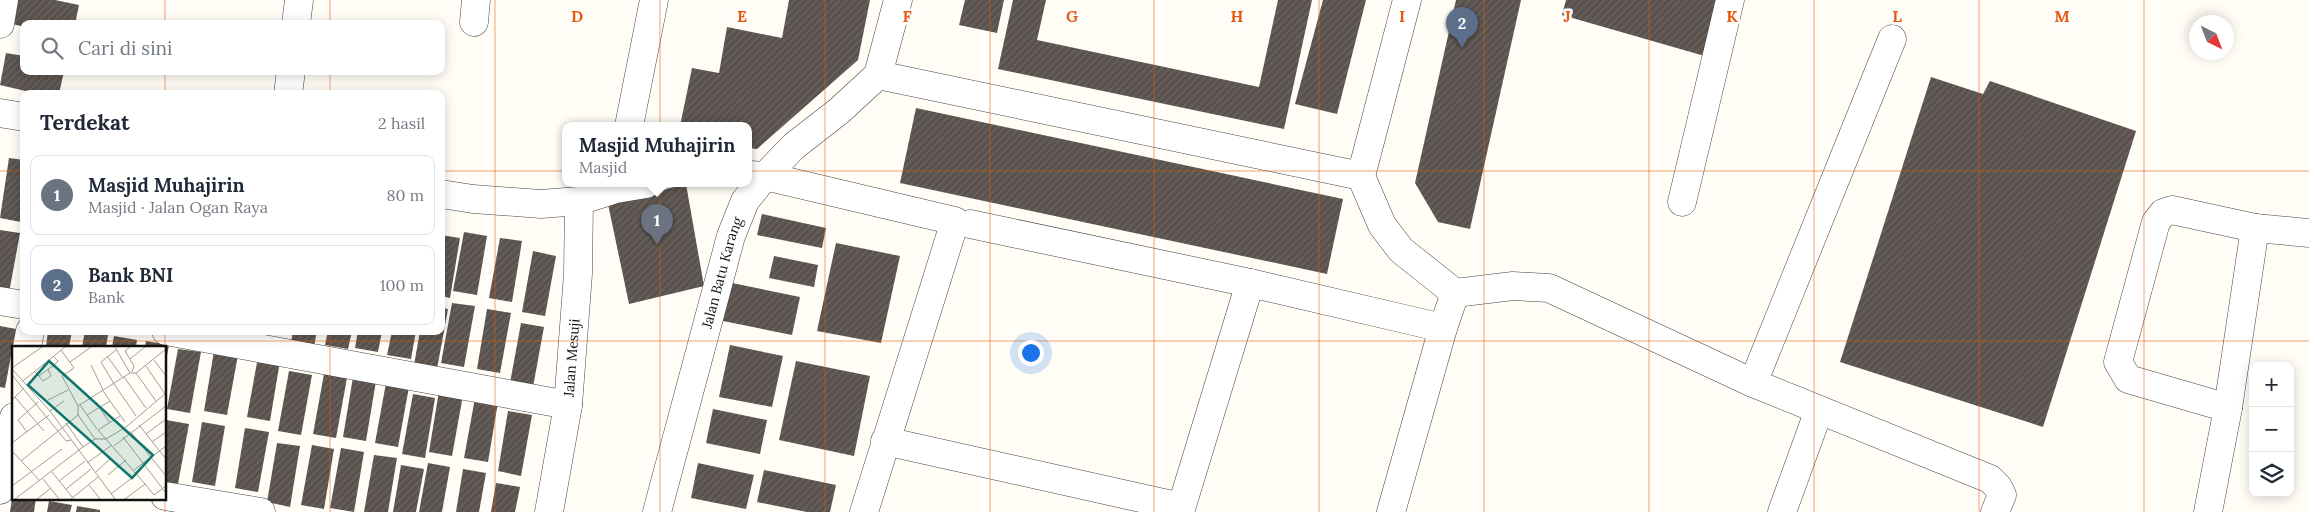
<!DOCTYPE html>
<html lang="id">
<head>
<meta charset="utf-8">
<style>
	:root { --surface:#fff; --page:#f6f6f7; --text:#1f2937; --muted:#747a83; --line:#e0e1e3; --accent:#c4262e }
	body { margin:0; font-family:Lora,serif; background:var(--page); color:var(--text) }
	.controls { position:absolute; right:15px; bottom:15px; display:grid; overflow:hidden; border-radius:10px; box-shadow:0 2px 12px #0003 }
	.controls button { width:45px; height:45px; display:grid; place-items:center; padding:0; border:0; border-bottom:1px solid var(--line); background:var(--surface); color:var(--text); font:25px sans-serif }
	.compass { position:absolute; left:2189px; top:15px; width:45px; height:45px; border-radius:50%; background:var(--surface); box-shadow:0 2px 12px #0003; rotate:138deg }
	.you { position:absolute; left:1030px; top:352px; width:18px; height:18px; margin:-12px; border:4px solid #fff; border-radius:50%; background:#1a73e8; box-shadow:0 0 0 8px #1a73e833 }
	.badge { display:grid; place-items:center; width:32px; height:32px; border-radius:50%; background:var(--accent); color:#fff; font-size:16px; font-weight:700 }
	.pin { position:absolute; translate:-50% -41px; filter:drop-shadow(0 1px 2px #0008) }
	.pin::after { content:''; position:absolute; top:26px; width:18px; height:15px; background:inherit; clip-path:polygon(0 0,100% 0,50% 100%) }
	.popup { position:absolute; left:562px; top:122px; width:190px; height:65px; box-sizing:border-box; display:grid; place-content:center; border-radius:10px; background:var(--surface); filter:drop-shadow(0 1px 4px #0005); font-size:16px; white-space:nowrap; color:var(--muted) }
	.popup b { font-size:19px; color:var(--text) }
	.popup::after { content:''; position:absolute; left:50%; top:100%; margin-left:-10px; border:10px solid transparent; border-top-color:var(--surface) }
	.list { margin:0; padding:0; list-style:none }
	h2 { display:flex; justify-content:space-between; align-items:center; height:65px; margin:0; padding:0 20px; font-size:21px }
	h2 small { font-size:16px; font-weight:400; color:var(--muted) }
	.list li { display:grid; grid-template-columns:32px 1fr auto; gap:15px; align-items:center; box-sizing:border-box; height:80px; margin:0 10px 10px; padding:0 10px; border:1px solid var(--line); border-radius:10px }
	.list b { display:block; font-size:19px; white-space:nowrap }
	.list p { margin:0; font-size:16px; white-space:nowrap; color:var(--muted) }
	.list em { font-size:16px; font-style:normal; color:var(--muted) }
	.icon { flex:none; width:28px; height:28px; fill:none; stroke:currentColor; stroke-width:2; stroke-linecap:round; stroke-linejoin:round }
	.map { position:relative; flex:none; width:2309px; height:512px; overflow:hidden }
	.search { position:absolute; background:var(--surface); box-shadow:0 2px 12px #0003; left:20px; top:20px; width:425px; height:55px; display:flex; align-items:center; gap:12px; box-sizing:border-box; padding:0 18px; border-radius:10px; color:var(--muted); font-size:19px }
	.panel { position:absolute; background:var(--surface); box-shadow:0 2px 12px #0003; left:20px; top:90px; width:425px; height:245px; border-radius:10px }
	.map>svg:first-child { display:block }
	.building { fill:url(#building-hatch) }
	.lines { fill:none; stroke-linecap:round; stroke-linejoin:round }
	.minor-casing { stroke:#444; stroke-width:29 }
	.minor { stroke:#fff; stroke-width:28 }
	.grid { fill:none; stroke:#e8590c; stroke-width:1; stroke-opacity:0.55 }
	.labels { text-anchor:middle; stroke-width:5; stroke-linejoin:round; paint-order:stroke }
	.street-label { font-size:14px; fill:#111; stroke:#fff }
	.inset-road { fill:none; stroke:#a09f9a; stroke-width:1 }
	.view { fill:#0f766e; fill-opacity:0.15; stroke:#0f766e; stroke-width:2.5 }
	.inset-edge { fill:none; stroke:#111; stroke-width:2.5 }
	.grid-label { font-size:16px; text-anchor:middle; font-weight:bold; fill:#e8590c; stroke:#fff; stroke-width:5; stroke-linejoin:round; paint-order:stroke }
</style>
</head>
<body>
<div class="map">
<svg width="2309" height="512" viewBox="0 0 2309 512">
	<defs>
		<pattern id="building-hatch" width="6" height="6" patternUnits="userSpaceOnUse" patternTransform="scale(1.25)"><rect width="6" height="6" fill="#5a524d"/><path d="M-1 1l2-2M0 6l6-6M5 7l2-2" fill="none" stroke="#6d6662"/></pattern>
	</defs>
	<rect width="100%" height="100%" fill="#fffdf5"/>
	<path class="building" d="M18,0H55L79,5L75,24H24V27L13,24Z
		M789,0H870L858,60L757,149L748,148V126H680L692,68L719,73L727,27L782,38Z
		M965,0H1004L997,33L959,25Z
		M1013,0H1046L1037,40L1259,87L1278,0H1312L1284,129L998,69Z
		M1323,0H1366L1337,114L1295,104Z
		M1456,0H1521L1470,229L1438,222L1415,183Z
		M1566,0H1725L1708,57L1562,15Z
		M6,53L24,56V71H64L59,94H38L0,85Z
		M1931,77L1983,94L1990,81L2136,131L2043,427L1840,362Z
		M916,108L1343,199L1327,274L900,183Z
		M9,158L24,160V208L21,222L0,218Z
		M686,184L704,286L629,304L608,204Z
		M762,214L826,228L822,248L757,235Z
		M0,230L20,233L9,293L0,291Z
		M464,232L487,236L477,295L453,291Z
		M441,235L460,238L450,298L441,296Z
		M500,238L522,241L512,302L489,298Z
		M836,243L900,256L881,343L817,331Z
		M533,251L556,256L545,316L522,312Z
		M774,256L818,265L814,287L769,278Z
		M732,283L800,297L792,335L723,321Z
		M452,303L475,306L464,367L441,363Z
		M441,308L448,309L437,369L414,365L420,331H441Z
		M487,309L511,313L500,373L477,369Z
		M521,323L544,327L533,387L510,383Z
		M0,326L16,329L5,388L0,387Z
		M48,331H72L69,347H46Z
		M85,331L108,335L106,347H82Z
		M293,331H317L314,346L291,342Z
		M328,331H352L348,349L325,345Z
		M358,331H382L378,352L355,348Z
		M392,331H416L411,359L387,355Z
		M114,336L137,340L136,347H112Z
		M146,341L169,345L166,361L165,347H145Z
		M730,345L783,356L772,407L719,397Z
		M178,349L201,352L190,413L167,409Z
		M214,351L238,355L227,415L204,411Z
		M258,357L280,361L270,421L247,417Z
		M796,361L870,376L854,456L779,440Z
		M289,371L312,375L301,435L278,431Z
		M324,374L347,378L336,438L313,434Z
		M353,377L376,381L366,441L343,437Z
		M386,383L409,387L398,447L375,443Z
		M439,391L463,395L452,456L429,452Z
		M413,394L435,398L425,458L402,454Z
		M475,398L498,402L488,462L464,458Z
		M713,409L767,420L760,454L706,443Z
		M508,411L532,415L521,476L498,471Z
		M166,420L189,424L178,484L165,482Z
		M202,422L225,426L215,486L192,482Z
		M245,428L269,432L258,492L235,488Z
		M277,443L300,446L290,507L267,502Z
		M312,445L334,449L324,509L301,505Z
		M341,448L364,452L354,512L330,508Z
		M374,455L397,458L388,512H364Z
		M428,463L450,467L442,512H419Z
		M698,463L754,475L746,509L691,498Z
		M401,465L424,469L416,512H393Z
		M463,469L486,473L479,512H456Z
		M764,470L836,485L830,512H807L757,502Z
		M496,483L520,487L515,512H491Z
		M12,498H36L34,512H10Z
		M49,501L72,505L70,512H47Z
		M77,506L100,510V512H76Z"/>
	<g class="lines">
		<g class="minor-casing">
			<g id="minor">
				<path d="M474,22L476,0"/>
				<path d="M0,24L4,0"/>
				<path d="M296,24L299,0"/>
				<path d="M878,75L1361,176"/>
				<path d="M288,94L291,71"/>
				<path d="M0,113L24,117"/>
				<path d="M629,126L654,0"/>
				<path d="M751,175L765,176L955,221L864,512"/>
				<path d="M441,194L473,199L541,204L579,201L616,189L646,184"/>
				<path d="M1682,202L1730,0"/>
				<path d="M970,224L1250,283L1443,328"/>
				<path d="M1455,293L1513,286L1549,288L1753,383L1990,479L1998,487L2002,495L1995,512"/>
				<path d="M0,301L24,305"/>
				<path d="M166,331L568,405"/>
				<path d="M27,347L30,331"/>
				<path d="M1753,383L1892,39"/>
				<path d="M2228,408L2128,379L2118,362L2156,222L2163,213L2172,210L2255,228"/>
				<path d="M885,441L1181,507"/>
				<path d="M0,490L14,417"/>
				<path d="M165,496L261,512"/>
				<path id="s1" d="M549,512L568,405L578,274L579,201"/>
				<path id="s2" d="M657,512L731,236L745,201L765,176L794,146L839,111L878,75L898,0"/>
				<path d="M1180,512L1250,283"/>
				<path d="M1391,512L1443,328L1455,293L1401,250L1382,225L1361,176L1407,0"/>
				<path d="M1782,512L1819,410"/>
				<path d="M2208,512L2228,408L2255,228L2309,233"/>
			</g>
		</g>
		<use href="#minor" class="minor"/>
	</g>
	<path class="grid" d="M165,0V24M330,0V24M495,0V512M660,0V512M825,0V512M990,0V512M1154,0V512M1319,0V512M1484,0V512M1649,0V512M1814,0V512M1979,0V512M2144,0V512M165,71V94M330,71V94M0,171H24M441,171H2309M165,331V347M330,331V512M0,341H2309M165,498V512"/>
	<g class="labels">
		<g class="street-label">
			<text dy="5" stroke="none"><textPath href="#s2" startOffset="248">Jalan Batu Karang</textPath></text>
			<text dy="5" stroke="none"><textPath href="#s1" startOffset="156">Jalan Mesuji</textPath></text>
		</g>
	</g>
	<g transform="translate(12 346)">
		<rect width="154" height="154" fill="#fffdf5"/>
		<path class="inset-road" d="M103,1L118,27M118,1L113,5L122,20L120,26M49,4L62,22L50,30L66,60M95,10L111,32M118,13L133,1M142,14L154,30M58,16L79,1M79,19L91,44M134,20L153,48M0,22L30,1M0,23L38,65L103,153M22,25L27,30L42,19L46,15L41,10M124,27L154,3M0,29L54,95L59,94M27,30L31,35L39,30L36,23M112,31L134,62M11,35L53,1M102,38L89,16L104,4M102,38L124,70M91,45L113,76M3,51L32,85M0,54L12,42M36,54L56,44M68,59L85,83M87,61L98,77M38,65L52,55M75,69L98,55M108,70L86,84L133,138L113,153M54,77L71,101M127,79L154,113M118,85L154,130M15,86L6,74L26,56M134,88L154,73M111,91L154,147M83,93L66,69V60L118,27H124L144,55M140,96L154,86M0,97L37,69M102,100L154,60M0,105L28,135M9,115L66,69M75,117L100,99M122,124L154,100M40,126L61,152M83,127L99,112M96,129L114,114M31,133L47,153M47,135L73,115M133,138L142,149L154,140M77,139L88,153M0,140L50,103M54,143L79,123M99,148L125,128M3,153L71,101L83,93H94L114,81L154,47M25,153L39,142M59,153L86,131"/>
		<path class="view" d="M37,15L141,109L120,132L16,39Z"/>
		<rect width="154" height="154" class="inset-edge"/>
	</g>
	<g class="grid-label">
		<text x="577" y="22">D</text>
		<text x="742" y="22">E</text>
		<text x="907" y="22">F</text>
		<text x="1072" y="22">G</text>
		<text x="1237" y="22">H</text>
		<text x="1402" y="22">I</text>
		<text x="1567" y="22">J</text>
		<text x="1732" y="22">K</text>
		<text x="1897" y="22">L</text>
		<text x="2062" y="22">M</text>
	</g>
</svg>
<div class="controls">
<button>+</button>
<button>−</button>
<button><svg class="icon" aria-label="layers" viewBox="0 0 24 24"><path d="M12 4l9 5-9 5-9-5zM3 14l9 5 9-5"/></svg></button>
</div>
<svg class="compass" viewBox="-18 -18 36 36"><path d="M0-13l5 13h-10z" fill="#e53935"/><path d="M0 13l5-13h-10z" fill="#747a83"/></svg>
<div class="you"></div>
<div class="pin badge" style="left:657px;top:245px;background:#6b7280">1</div>
<div class="popup"><b>Masjid Muhajirin</b>Masjid</div>
<div class="pin badge" style="left:1462px;top:48px;background:#5c6f8a">2</div>
<div class="search"><svg class="icon" aria-label="search" viewBox="0 0 24 24"><circle cx="10" cy="10" r="6"/><path d="M15 15l6 6"/></svg>Cari di sini</div>
<section class="panel">
<h2>Terdekat<small>2 hasil</small></h2>
<ul class="list">
<li><span class="badge" style="background:#6b7280">1</span><div><b>Masjid Muhajirin</b><p>Masjid · Jalan Ogan Raya</p></div><em>80 m</em></li>
<li><span class="badge" style="background:#5c6f8a">2</span><div><b>Bank BNI</b><p>Bank</p></div><em>100 m</em></li>
</ul>
</section>
</div>
</body>
</html>
